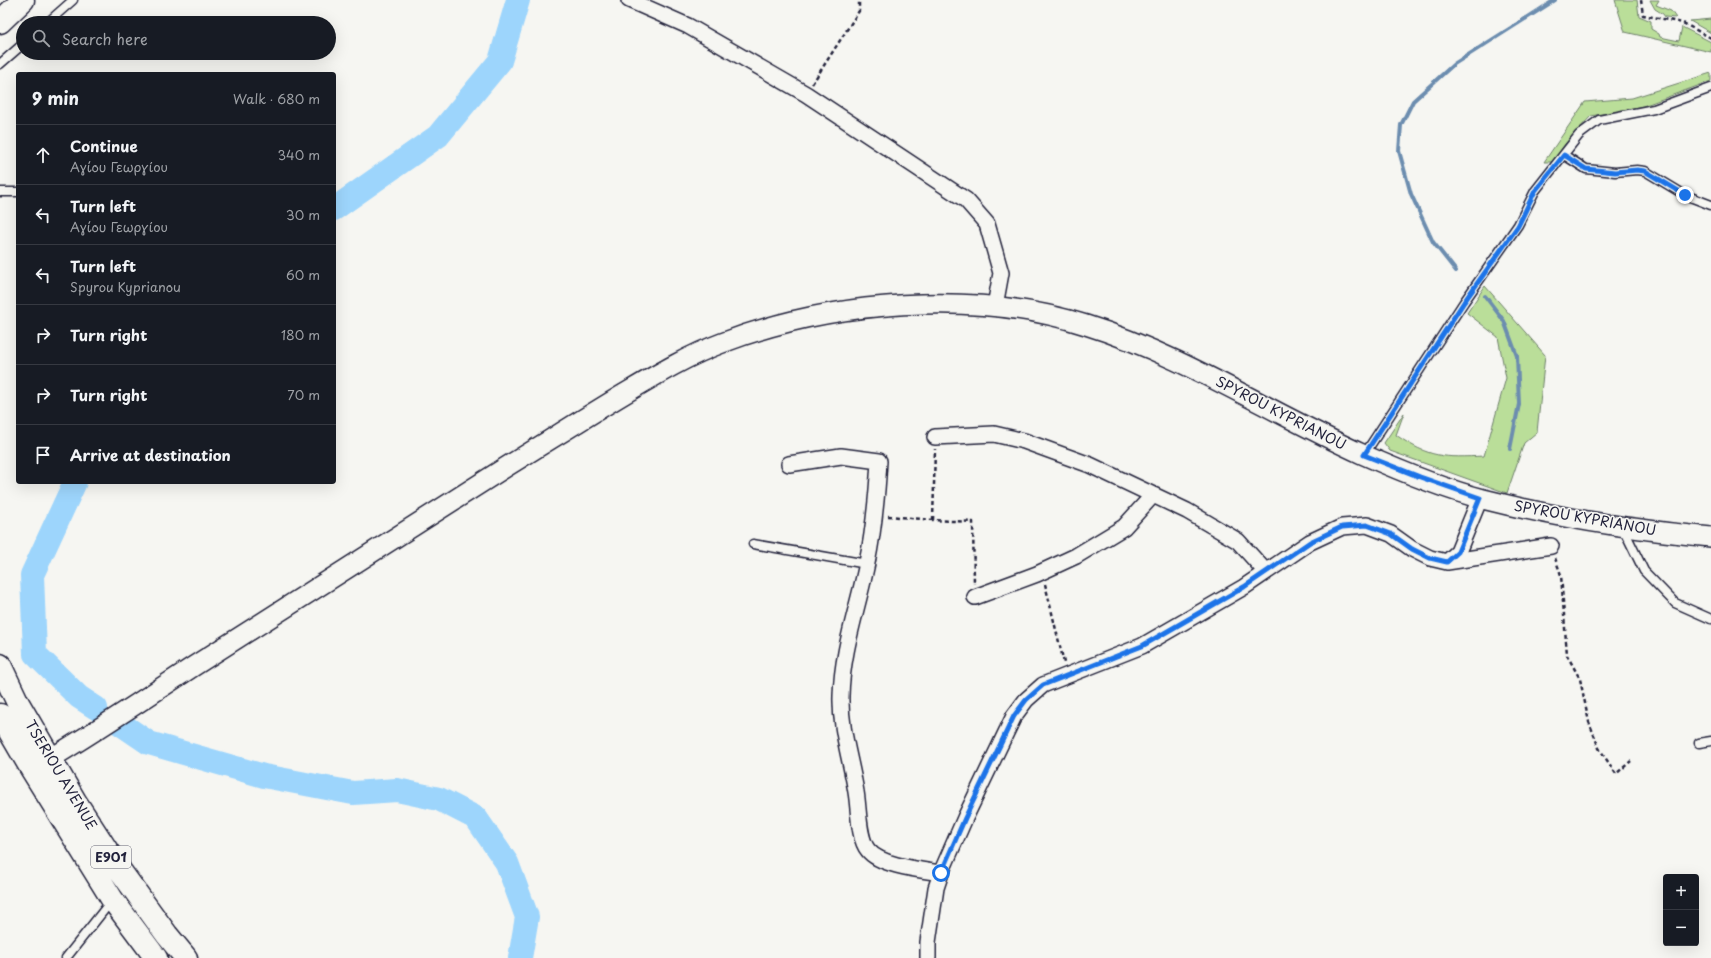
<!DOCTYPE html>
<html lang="en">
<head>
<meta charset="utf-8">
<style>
	:root { --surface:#171b24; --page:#242831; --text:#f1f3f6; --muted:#9ea1a6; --line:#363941 }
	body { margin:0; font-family:"Playpen Sans",sans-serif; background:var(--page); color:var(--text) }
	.controls { position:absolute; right:12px; bottom:12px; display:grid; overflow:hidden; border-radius:4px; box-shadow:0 4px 16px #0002 }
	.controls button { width:36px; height:36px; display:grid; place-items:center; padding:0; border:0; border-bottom:1px solid var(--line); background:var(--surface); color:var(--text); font:20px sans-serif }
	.stop { position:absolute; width:12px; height:12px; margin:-9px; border:3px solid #1a73e8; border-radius:50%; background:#fff }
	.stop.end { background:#1a73e8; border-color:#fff; box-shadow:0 1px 4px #0008 }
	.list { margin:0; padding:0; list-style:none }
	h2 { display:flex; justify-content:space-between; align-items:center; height:52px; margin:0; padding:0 16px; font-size:17px }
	h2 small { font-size:13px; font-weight:400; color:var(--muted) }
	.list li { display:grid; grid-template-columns:26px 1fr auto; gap:12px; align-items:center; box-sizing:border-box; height:60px; padding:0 16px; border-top:1px solid var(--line) }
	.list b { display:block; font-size:15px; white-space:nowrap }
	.list p { margin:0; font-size:13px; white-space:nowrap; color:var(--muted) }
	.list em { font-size:13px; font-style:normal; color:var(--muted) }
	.icon { flex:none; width:22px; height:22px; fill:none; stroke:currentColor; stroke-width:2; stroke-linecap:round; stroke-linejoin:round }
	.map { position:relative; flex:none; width:1711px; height:958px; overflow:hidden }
	.search { position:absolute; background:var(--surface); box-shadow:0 4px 16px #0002; left:16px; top:16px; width:320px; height:44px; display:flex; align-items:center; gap:10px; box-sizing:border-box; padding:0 14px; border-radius:22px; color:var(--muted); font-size:15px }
	.panel { position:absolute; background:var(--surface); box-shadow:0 4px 16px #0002; left:16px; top:72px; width:320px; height:412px; border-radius:4px }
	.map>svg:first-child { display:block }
	.green { fill:#bade99; stroke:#6e806a }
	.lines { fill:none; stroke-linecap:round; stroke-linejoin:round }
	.stream { stroke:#6c8daf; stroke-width:4 }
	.river { stroke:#9dd5fc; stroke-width:24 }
	.service-casing { stroke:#22223b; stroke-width:11 }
	.minor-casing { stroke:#22223b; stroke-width:18 }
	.tertiary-casing { stroke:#22223b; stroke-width:22 }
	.primary-casing { stroke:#22223b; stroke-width:25 }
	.trunk-casing { stroke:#22223b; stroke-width:25 }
	.path { stroke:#22223b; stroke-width:2.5; stroke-dasharray:4 3; stroke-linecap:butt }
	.service { stroke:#f6f6f2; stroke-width:8 }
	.minor { stroke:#f6f6f2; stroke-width:15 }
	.tertiary { stroke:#f6f6f2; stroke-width:19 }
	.primary { stroke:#f6f6f2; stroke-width:22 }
	.trunk { stroke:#f6f6f2; stroke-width:22 }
	.route { stroke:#1a73e8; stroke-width:5 }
	.labels { text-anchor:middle; stroke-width:3; stroke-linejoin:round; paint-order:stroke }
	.shield { fill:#f6f6f2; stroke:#626272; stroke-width:1 }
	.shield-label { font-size:13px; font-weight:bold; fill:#22223b }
	.street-label { font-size:14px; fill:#22223b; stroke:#f6f6f2 }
</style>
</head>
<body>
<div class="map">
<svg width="1711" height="958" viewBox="0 0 1711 958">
	<rect width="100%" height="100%" fill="#f6f6f2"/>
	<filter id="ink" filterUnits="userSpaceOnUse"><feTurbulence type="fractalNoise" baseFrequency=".025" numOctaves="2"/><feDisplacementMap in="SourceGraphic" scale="8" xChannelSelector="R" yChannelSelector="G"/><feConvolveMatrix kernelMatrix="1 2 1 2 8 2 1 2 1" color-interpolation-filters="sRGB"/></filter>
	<g filter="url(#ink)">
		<path class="green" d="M1615,0H1637L1639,16L1651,21V29L1659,34L1660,37L1679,41L1682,27L1711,42V52L1625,32Z
			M1650,0H1659L1656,5L1671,11L1676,18L1665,17L1663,14L1655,9Z
			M1711,19V33L1690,21Z
			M1711,73V81L1643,106L1591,116L1565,144L1553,162H1544L1585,102L1632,98Z
			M1485,286L1545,355L1537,432L1524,443L1507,493L1390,451L1384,443L1404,413L1396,435C1429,458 1445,458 1484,456L1506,378L1498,337L1467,313Z"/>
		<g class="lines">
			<path class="stream" d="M1456,271L1433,242L1411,194L1399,151L1401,125L1413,101L1454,64L1555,0
				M1485,296L1504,321L1517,356L1519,404L1510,449"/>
			<path class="river" d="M334,209L438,136L500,61L518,0
				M75,482L32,575L35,654L79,697L96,708
				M118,722L149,743L264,776L353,793L397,790L439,799L476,818L507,863L527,917L520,958"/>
			<g class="service-casing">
				<path id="service" d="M47,23L73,0
					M0,64L23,44
					M1564,155L1586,169L1615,172L1637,170L1645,171L1685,195L1711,205
					M0,192H18
					M1364,455L1464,302L1518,225L1535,191L1579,135L1599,120L1654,109L1711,88
					M1623,528L1644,571L1675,603L1711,619
					M753,544L867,564
					M1699,743L1711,741
					M66,958L112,900"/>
			</g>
			<g class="minor-casing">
				<path id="minor" d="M629,0L688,26L806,94L966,200L987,224L1001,273L995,306
					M935,437L994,434L1024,441L1090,465L1187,511L1238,541L1266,572
					M789,464L841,456L879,461C877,496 874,529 867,563C858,608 842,650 841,696C840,729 851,760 856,792C859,808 858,838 868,850C880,866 922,870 941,873
					M1447,562L1551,546
					M975,597L1037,574L1076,556L1124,527L1153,495
					M928,958V942L936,888L941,873L965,818L1014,716L1026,700L1043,685L1142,646L1244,587L1310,542L1342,527L1367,525L1391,534L1412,549L1430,558L1447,562L1458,552L1480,498"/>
			</g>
			<g class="tertiary-casing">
				<path id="tertiary" d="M38,766C91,735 142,700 194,666C298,600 401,533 506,467C545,443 584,418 624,394C656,375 687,356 722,343C831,301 974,289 1086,325C1183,355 1269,412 1362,454C1398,470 1444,489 1483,499C1558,518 1634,530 1711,537"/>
			</g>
			<g class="primary-casing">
				<path id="primary" d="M0,665L18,703L75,801L119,869L167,935L186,958
					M0,715L32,770L112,899L156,958"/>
			</g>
			<g class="trunk-casing">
				<path id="trunk" d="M0,22L23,0"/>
			</g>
			<path class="path" d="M1641,0L1643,15L1683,23L1711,38
				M812,84L859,11V0
				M888,516L933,520L973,522L974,584
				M933,520L935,449
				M1555,558L1561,575L1567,655L1580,679L1589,722L1599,748L1616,774L1631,761
				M1045,584L1064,663"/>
			<use href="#service" class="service"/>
			<use href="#minor" class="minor"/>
			<use href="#tertiary" class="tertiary"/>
			<use href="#primary" class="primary"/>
			<use href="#trunk" class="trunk"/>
		</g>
	</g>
	<g class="lines" filter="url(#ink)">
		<path class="route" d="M941,873L965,818L1014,716L1026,700L1043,685L1142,646L1244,587L1310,542L1342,527L1367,525L1391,534L1412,549L1430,558L1447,562L1458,552L1480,498L1420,477L1364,455L1464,302L1518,226L1535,191L1564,155L1586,169L1615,172L1637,170L1645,171L1685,195"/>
	</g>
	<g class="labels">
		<rect class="shield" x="91" y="846" width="40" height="22" rx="3"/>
		<g class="shield-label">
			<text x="111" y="862">E901</text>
		</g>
		<g class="street-label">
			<text transform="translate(1281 413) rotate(27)" y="5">SPYROU KYPRIANOU</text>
			<text transform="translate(1585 518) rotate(10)" y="5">SPYROU KYPRIANOU</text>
			<text transform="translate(61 775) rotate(59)" y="5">TSERIOU AVENUE</text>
		</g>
	</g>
</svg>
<div class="controls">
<button>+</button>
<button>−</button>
</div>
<div class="stop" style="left:941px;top:873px"></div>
<div class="stop end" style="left:1685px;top:195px"></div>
<div class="search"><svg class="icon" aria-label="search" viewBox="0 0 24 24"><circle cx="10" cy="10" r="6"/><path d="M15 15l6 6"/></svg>Search here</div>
<section class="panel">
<h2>9 min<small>Walk · 680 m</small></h2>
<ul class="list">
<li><svg class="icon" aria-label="ahead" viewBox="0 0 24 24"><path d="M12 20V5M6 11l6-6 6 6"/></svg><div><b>Continue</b><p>Αγίου Γεωργίου</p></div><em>340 m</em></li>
<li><svg class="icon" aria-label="left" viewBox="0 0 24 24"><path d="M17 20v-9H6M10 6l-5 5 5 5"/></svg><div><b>Turn left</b><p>Αγίου Γεωργίου</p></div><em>30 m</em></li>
<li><svg class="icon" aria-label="left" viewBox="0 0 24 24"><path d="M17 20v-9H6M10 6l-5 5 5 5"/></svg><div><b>Turn left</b><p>Spyrou Kyprianou</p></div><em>60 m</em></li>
<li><svg class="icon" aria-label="right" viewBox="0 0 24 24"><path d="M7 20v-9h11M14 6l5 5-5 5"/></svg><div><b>Turn right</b></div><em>180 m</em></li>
<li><svg class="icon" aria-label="right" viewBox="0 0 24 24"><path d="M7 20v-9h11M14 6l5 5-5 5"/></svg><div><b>Turn right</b></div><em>70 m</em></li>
<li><svg class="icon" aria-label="arrive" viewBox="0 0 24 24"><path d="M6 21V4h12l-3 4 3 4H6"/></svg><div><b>Arrive at destination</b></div></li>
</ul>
</section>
</div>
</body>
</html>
